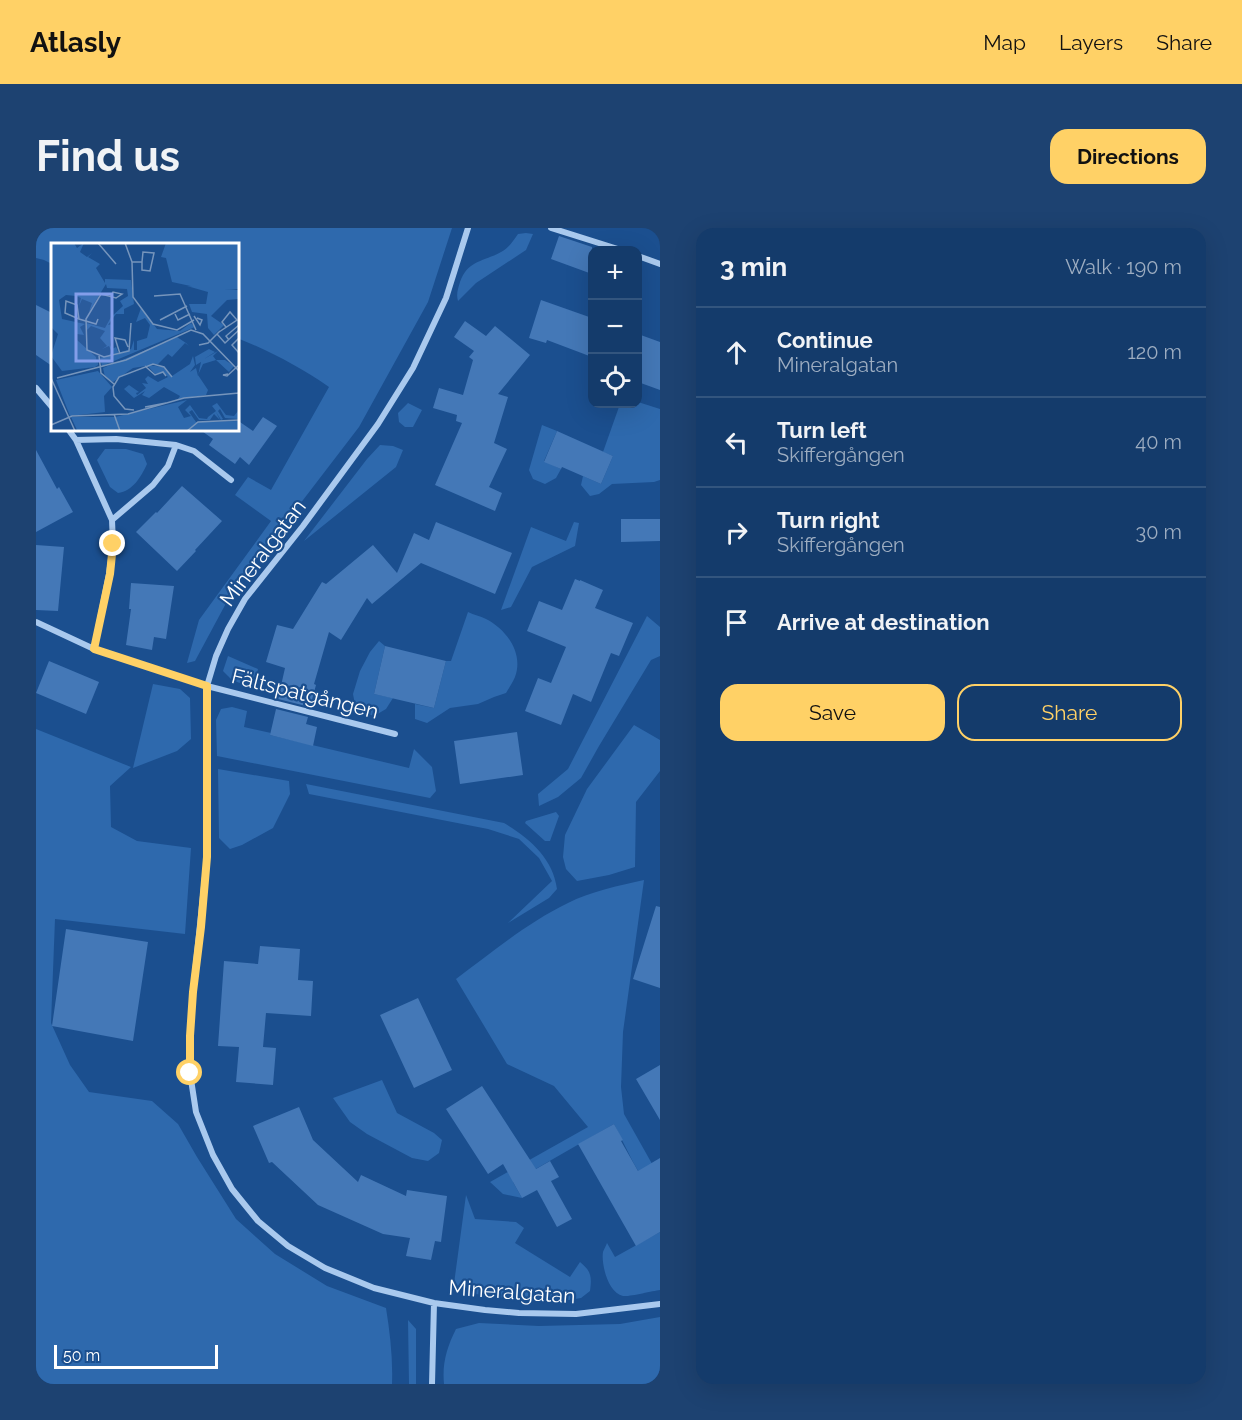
<!DOCTYPE html>
<html lang="en">
<head>
<meta charset="utf-8">
<style>
	:root { --surface:#143b6b; --page:#1d4271; --text:#f1f3f6; --muted:#9dadc1; --line:#33557e; --accent:#ffd166 }
	body { margin:0; font-family:Raleway,sans-serif; background:var(--page); color:var(--text) }
	.controls { position:absolute; right:18px; top:18px; display:grid; overflow:hidden; border-radius:12px; box-shadow:0 6px 24px #0002 }
	.controls button { width:54px; height:54px; display:grid; place-items:center; padding:0; border:0; border-bottom:2px solid var(--line); background:var(--surface); color:var(--text); font:30px sans-serif }
	.scale { position:absolute; left:18px; bottom:15px; width:164px; box-sizing:border-box; padding-left:6px; border:3px solid #fff; border-top:0; font-size:16px; line-height:21px; white-space:nowrap; color:#fff; -webkit-text-stroke:4px #1b4f8f; paint-order:stroke }
	.stop { position:absolute; width:18px; height:18px; margin:-14px; border:4px solid #ffd166; border-radius:50%; background:#fff }
	.stop.end { background:#ffd166; border-color:#fff; box-shadow:0 2px 6px #0008 }
	.list { margin:0; padding:0; list-style:none }
	h2 { display:flex; justify-content:space-between; align-items:center; height:78px; margin:0; padding:0 24px; font-size:26px }
	h2 small { font-size:20px; font-weight:400; color:var(--muted) }
	.list li { display:grid; grid-template-columns:39px 1fr auto; gap:18px; align-items:center; box-sizing:border-box; height:90px; padding:0 24px; border-top:2px solid var(--line) }
	.list b { display:block; font-size:22px; white-space:nowrap }
	.list p { margin:0; font-size:20px; white-space:nowrap; color:var(--muted) }
	.list em { font-size:20px; font-style:normal; color:var(--muted) }
	.actions { display:flex; gap:12px; padding:18px 24px }
	.actions a { flex:1; padding:14px 0; border:2px solid var(--accent); border-radius:18px; text-align:center; font-size:21px; color:var(--accent) }
	.actions .main { background:var(--accent); color:#111 }
	.icon { flex:none; width:33px; height:33px; fill:none; stroke:currentColor; stroke-width:2; stroke-linecap:round; stroke-linejoin:round }
	.map { position:relative; flex:none; width:624px; height:1156px; overflow:hidden; border-radius:18px }
	header { display:flex; align-items:center; gap:36px; box-sizing:border-box; height:84px; padding:0 30px; background:var(--accent); color:#111 }
	header strong { font-size:28px }
	nav { display:flex; gap:33px; margin-inline-start:auto; font-size:21px }
	.intro { display:flex; align-items:center; justify-content:space-between; box-sizing:border-box; height:144px; padding:0 36px }
	h1 { margin:0; font-size:42px }
	.button { padding:15px 27px; border-radius:18px; background:var(--accent); color:#111; font-size:21px; font-weight:700 }
	main { display:flex; gap:36px; padding:0 36px }
	aside { flex:1; background:var(--surface); border-radius:18px; box-shadow:0 6px 24px #0002 }
	.map>svg:first-child { display:block }
	.green { fill:#2e69ad }
	.building { fill:#4478b7 }
	.lines { fill:none; stroke-linecap:round; stroke-linejoin:round }
	.minor { stroke:#a9c9ee; stroke-width:6 }
	.route { stroke:#ffd166; stroke-width:8 }
	.labels { text-anchor:middle; stroke-width:4.5; stroke-linejoin:round; paint-order:stroke }
	.street-label { font-size:21px; fill:#fff; stroke:#1b4f8f }
	.inset-road { fill:none; stroke:#7695bc; stroke-width:1.5 }
	.view { fill:#839eea; fill-opacity:0.15; stroke:#839eea; stroke-width:3 }
	.inset-edge { fill:none; stroke:#fff; stroke-width:3 }
</style>
</head>
<body>
<header>
<strong>Atlasly</strong>
<nav><a>Map</a><a>Layers</a><a>Share</a></nav>
</header>
<div class="intro"><h1>Find us</h1><a class="button">Directions</a></div>
<main>
<div class="map">
<svg width="624" height="1156" viewBox="0 0 624 1156">
	<rect width="100%" height="100%" fill="#1b4f8f"/>
	<path class="green" d="M0,0H416L392,74L323,199L195,366L159,433L151,435L163,392L235,293L199,267L212,249L235,262L293,159C264,139 234,123 201,110V16H16V36L8,32L0,30Z
		M490,5L497,6L490,22L440,55L422,73C420,66 422,61 424,54C432,32 447,34 465,24C473,20 477,13 482,6Z
		M602,174L624,181V252L618,254L576,256L563,266L554,268L545,257L547,248L565,256L577,228L567,224L584,176H602Z
		M372,175L386,182L377,199H369L363,194L362,185Z
		M506,197L521,203L508,233L525,241L520,250L509,256L497,251L493,242Z
		M344,217L357,218L367,222L360,239L268,313L331,231Z
		M69,221H90L107,226L111,236C105,249 97,263 82,265L74,259L61,232Z
		M538,294L543,295L539,318L496,339L475,379L465,382L495,299L530,313Z
		M432,384C438,387 444,388 450,391C470,401 488,425 479,449C477,454 473,460 470,465L458,469L442,476L414,480L391,495L379,491V476L398,480L410,433H415Z
		M611,388L624,399V428L615,432L563,518L545,550L522,569L503,578L502,566L532,541Z
		M343,413L349,418L338,466L357,470L350,481L338,488L320,482L317,466L324,443L334,424Z
		M192,428L222,441L217,460L196,452L187,443Z
		M117,456L144,461L154,470L155,511L141,523L97,540Z
		M196,479L211,483L208,499L235,505L234,507L373,540L378,521L396,539L400,563L394,570L181,528L180,492L185,481Z
		M598,497L624,512V543L600,574L599,639L573,647L541,653L530,641L527,629L529,607L551,561Z
		M0,501L95,539L74,558L75,599L101,613L155,620L149,706L19,691L15,795L34,837L53,864L116,873L142,896L161,929L200,991L239,1026L291,1058L350,1080C354,1105 357,1130 356,1156H0Z
		M182,541L253,553L254,566L237,600L206,617L194,621L183,610Z
		M270,556L468,595C493,610 517,630 521,661L513,670L472,695L516,653L503,630L483,611L452,601L273,566Z
		M520,584L523,588L514,613H509L489,595L490,593Z
		M608,652L587,804L585,859L588,886L624,950L613,962L597,934L578,896L477,954L486,970L467,966L454,954L552,899L518,858L471,836L420,751C456,724 491,695 532,675C553,664 585,657 608,652Z
		M346,852L361,885L398,905L406,912L403,925L392,933L376,930L331,906L314,894L297,870Z
		M430,967L439,991L480,994L488,1000L479,1015L534,1049L544,1034C555,1043 556,1048 554,1063L545,1070L533,1072L478,1071L417,1063Z
		M624,1004V1062C616,1063 593,1069 587,1068C572,1065 565,1036 567,1024C568,1021 570,1018 571,1015L579,1029Z
		M624,1089V1156H408C406,1135 411,1119 420,1101L443,1095L503,1098L584,1096Z
		M372,1092L380,1101V1156H373Z"/>
	<path class="building" d="M523,8L556,19V46L515,31Z
		M505,72L556,90V129L511,112L510,115L493,110Z
		M0,77L16,85V138L0,127Z
		M429,93L450,108L459,98L494,127L462,166L472,169L458,215L471,221L453,259L466,265L459,283L399,257L426,195L420,193L421,187L397,180L403,160L427,167L437,132L433,129L438,123L418,109Z
		M602,106L624,114V162L602,154Z
		M227,189L241,198L213,237L204,229L199,236L173,217L177,211L163,201H201V192L217,203Z
		M521,203L577,228L565,256L526,239L525,241L508,234Z
		M0,222L21,261L23,259L37,284L0,304Z
		M146,258L186,293L159,322L160,323L141,343L100,304L120,284L121,285Z
		M585,291H624V313L585,314Z
		M400,294L476,325L459,366L385,335L336,376L331,370L305,412L293,404L278,456L280,457L274,479L242,471L249,440L230,434L241,397L257,401L286,354L290,356L337,317L361,345L378,305L393,312Z
		M0,317L28,319L22,383L0,382Z
		M539,351L544,353V352L567,362L559,380L597,395L583,428L575,425L555,474L537,466L525,497L489,483L502,450L515,455L530,419L491,403L503,373L526,382Z
		M95,355L138,358L130,411L118,409L116,422L90,417L95,381H93Z
		M349,418L410,433L398,480L338,466Z
		M13,433L63,454L50,486L0,465Z
		M240,481L272,489L270,496L281,499L277,518L234,507Z
		M481,504L487,547L424,556L418,513Z
		M620,678L624,679V760L597,751Z
		M30,701L112,714L97,813L16,798Z
		M224,718L264,721L262,752L277,753L275,788L230,785L227,819L240,820L237,857L200,854L203,819L182,818L188,733L222,736Z
		M382,770L416,842L378,860L344,787Z
		M624,837V892L600,851Z
		M446,858L500,941L514,933L523,949L515,953L536,991L521,999L501,962L486,970L467,936L452,946L410,881Z
		M263,879L277,912L322,954L325,947L370,968L371,962L411,968L405,1014L399,1013L395,1032L370,1028L374,1010L347,1006L282,977L236,934L233,935L217,898Z
		M578,896L587,912L585,913L602,943L624,930V1004L600,1018L542,916Z"/>
	<g class="lines">
		<path class="minor" d="M432,0L410,70L377,140L342,196L267,298L209,371L192,401L180,428L171,458V629L157,764L154,808V845L160,884L177,927L196,961L222,993L252,1018L289,1040L338,1060L398,1075L449,1082L483,1085L540,1086L624,1076
			M515,0L585,22
			M602,28L624,36
			M0,160L16,179
			M32,201L40,212L76,292L77,316L73,346L58,421
			M40,212L80,211L140,217L158,223L195,252
			M76,292L117,257L132,238L140,217
			M0,394L58,421L171,458L359,506
			M396,1156L398,1075"/>
	</g>
	<g class="lines">
		<path class="route" d="M77,316L74,346L58,421L171,458V629L165,699L157,764L154,808V845"/>
	</g>
	<g class="labels">
		<g class="street-label">
			<text transform="translate(227 325) rotate(-53)" y="7">Mineralgatan</text>
			<text transform="translate(269 466) rotate(14)" y="7">Fältspatgången</text>
			<text transform="translate(476 1064) rotate(4)" y="7">Mineralgatan</text>
		</g>
	</g>
	<g transform="translate(15 15)">
		<rect width="188" height="188" fill="#1b4f8f"/>
		<path d="M0,0H23L26,5L33,0L29,9L36,14L41,10L37,14L49,21L45,25L54,40V36L80,37L83,61L73,66V71H65L57,82L62,81L59,102L61,106L65,104L68,111L58,112L61,109L58,103L51,106L56,103L49,95L54,88L40,83L36,87L35,80L54,85L60,74L72,63L69,58L77,53L76,46L56,45L55,41L38,69L41,60L31,56L28,63L30,55L25,53L15,52L8,57L11,76L34,81L29,84L33,92L26,91V97L45,114L46,121L47,115V122L44,124L11,128L0,113L7,91L0,84ZM115,0H187V46L158,47L121,39L115,15L110,14ZM136,43L187,47V56L176,57L160,73L173,82L163,92L157,85L156,71L141,69L138,61H155L157,49ZM90,65L106,86L129,88L140,80L144,84L51,123L49,115L80,106L83,97V107H86V98L96,95L99,82L94,75L85,79ZM126,94L135,100L138,103L134,100L121,114L117,111L107,121L82,125L62,139L54,134L52,125ZM158,106L164,109L153,116L167,108L162,113L165,117H174L183,123L178,129L165,117L152,121L147,132L157,147L155,152L127,156L129,153L113,144L98,155L91,152L94,148L83,155L73,146L78,142L88,149L85,150L86,152L95,145L91,140L97,141L94,136L97,133L107,139L117,134L112,129L104,131L96,122L112,124L121,133L139,121L142,113L144,122L139,129L145,125L147,133L150,119L145,122L144,114ZM47,128L61,144L53,153L54,169L19,173L5,137ZM136,157L127,164L133,175L140,173L134,167L139,162L148,175L156,176L157,174L165,168L161,163L166,160L175,172L183,173L187,168V176L174,175L169,166L167,168L172,176L170,177L165,169L169,177L163,171L159,177H148L141,167L138,169L145,179L187,178V186L26,187L20,174H64Z" fill="#2e69ad"/>
		<path class="inset-road" d="M47,0L65,21M74,0L81,19L82,54L102,81L126,87L143,77M81,19H91V27L99,28L103,10L92,9L91,19M60,53L62,49L71,51L65,55L50,51L35,76L36,107L53,114L78,108L80,80M103,53L129,51L145,87M124,71L127,77L139,71M143,73L149,82L151,77L146,75M28,76L26,62L15,58L14,70L28,76L45,81L47,76M109,77L136,63M168,89L186,77L179,69L171,79L175,84M166,91L174,100L188,87M188,95L181,102L188,110M178,97L175,93L188,82M148,102L157,100L169,88M69,111L64,95L74,97L77,104M48,113L50,130L63,141M94,123L104,132L112,129L115,133M177,131L172,132L176,133L188,122M0,135L24,188M6,135L75,117L140,87L152,91L188,128M94,164L115,160M83,167L74,166L63,153L62,144L68,134L102,121L113,124L121,134M63,171L69,188M0,182L21,173L77,171L133,155L188,150M136,188L147,179L188,177"/>
		<path class="view" d="M25,51H61V118H25Z"/>
		<rect width="188" height="188" class="inset-edge"/>
	</g>
</svg>
<div class="controls">
<button>+</button>
<button>−</button>
<button><svg class="icon" aria-label="locate" viewBox="0 0 24 24"><circle cx="12" cy="12" r="6"/><path d="M12 2v4M12 18v4M2 12h4M18 12h4"/></svg></button>
</div>
<div class="scale">50 m</div>
<div class="stop" style="left:154px;top:845px"></div>
<div class="stop end" style="left:77px;top:316px"></div>
</div>
<aside>
<h2>3 min<small>Walk · 190 m</small></h2>
<ul class="list">
<li><svg class="icon" aria-label="ahead" viewBox="0 0 24 24"><path d="M12 20V5M6 11l6-6 6 6"/></svg><div><b>Continue</b><p>Mineralgatan</p></div><em>120 m</em></li>
<li><svg class="icon" aria-label="left" viewBox="0 0 24 24"><path d="M17 20v-9H6M10 6l-5 5 5 5"/></svg><div><b>Turn left</b><p>Skiffergången</p></div><em>40 m</em></li>
<li><svg class="icon" aria-label="right" viewBox="0 0 24 24"><path d="M7 20v-9h11M14 6l5 5-5 5"/></svg><div><b>Turn right</b><p>Skiffergången</p></div><em>30 m</em></li>
<li><svg class="icon" aria-label="arrive" viewBox="0 0 24 24"><path d="M6 21V4h12l-3 4 3 4H6"/></svg><div><b>Arrive at destination</b></div></li>
</ul>
<div class="actions"><a class="main">Save</a><a>Share</a></div>
</aside>
</main>
</body>
</html>
